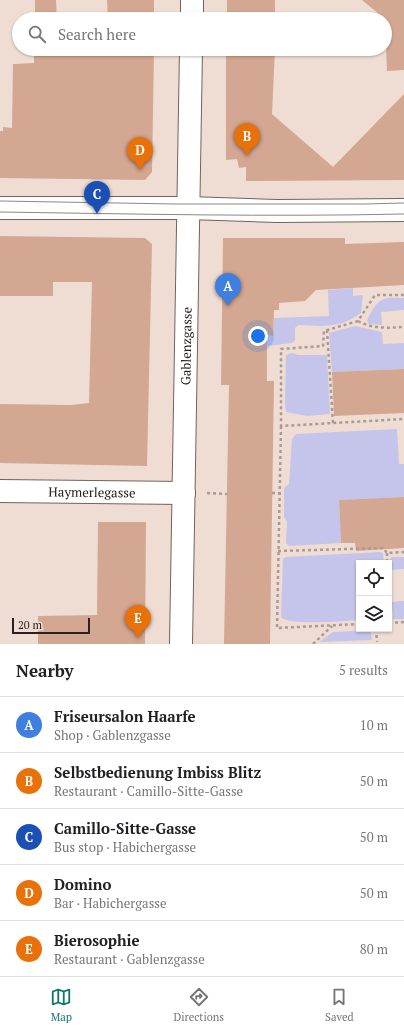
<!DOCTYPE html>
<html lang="en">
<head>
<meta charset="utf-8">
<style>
	:root { --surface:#fff; --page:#f6f6f6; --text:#202124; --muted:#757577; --line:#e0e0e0; --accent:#0f766e }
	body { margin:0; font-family:"PT Serif",serif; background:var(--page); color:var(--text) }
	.controls { position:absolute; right:12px; bottom:12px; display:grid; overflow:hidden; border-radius:0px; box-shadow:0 1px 3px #0004 }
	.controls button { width:36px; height:36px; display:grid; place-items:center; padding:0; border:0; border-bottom:1px solid var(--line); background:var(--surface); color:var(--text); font:20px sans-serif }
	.scale { position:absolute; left:12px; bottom:10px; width:78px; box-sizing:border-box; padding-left:4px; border:2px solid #28211e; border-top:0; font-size:11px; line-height:14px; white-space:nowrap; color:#28211e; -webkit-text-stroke:3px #efddd4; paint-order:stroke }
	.you { position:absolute; left:258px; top:336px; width:14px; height:14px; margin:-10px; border:3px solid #fff; border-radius:50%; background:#1a73e8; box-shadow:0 0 0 6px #1a73e833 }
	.badge { display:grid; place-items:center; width:26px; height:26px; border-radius:50%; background:var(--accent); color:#fff; font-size:13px; font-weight:700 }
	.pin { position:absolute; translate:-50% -33px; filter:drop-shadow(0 1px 2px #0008) }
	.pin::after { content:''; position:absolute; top:21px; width:14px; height:12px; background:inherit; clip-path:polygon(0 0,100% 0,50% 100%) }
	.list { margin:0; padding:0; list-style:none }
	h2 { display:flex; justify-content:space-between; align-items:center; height:52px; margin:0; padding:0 16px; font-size:17px }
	h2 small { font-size:13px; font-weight:400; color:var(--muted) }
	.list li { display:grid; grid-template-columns:26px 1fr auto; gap:12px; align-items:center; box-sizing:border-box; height:56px; padding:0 16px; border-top:1px solid var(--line) }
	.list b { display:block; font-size:15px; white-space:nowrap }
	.list p { margin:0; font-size:13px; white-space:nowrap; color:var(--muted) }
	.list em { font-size:13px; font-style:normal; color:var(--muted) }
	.icon { flex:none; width:22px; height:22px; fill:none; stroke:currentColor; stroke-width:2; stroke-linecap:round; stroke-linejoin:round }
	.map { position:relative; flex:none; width:404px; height:644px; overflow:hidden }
	.search { position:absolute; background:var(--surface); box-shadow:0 1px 3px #0004; left:12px; right:12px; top:12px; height:44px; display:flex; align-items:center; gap:10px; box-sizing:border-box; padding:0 14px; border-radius:22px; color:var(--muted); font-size:15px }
	.sheet { height:332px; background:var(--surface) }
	nav { display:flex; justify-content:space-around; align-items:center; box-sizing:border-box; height:56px; border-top:1px solid var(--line); background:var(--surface); font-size:11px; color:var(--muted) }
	nav a { display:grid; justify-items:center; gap:2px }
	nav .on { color:var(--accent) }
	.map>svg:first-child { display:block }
	.green { fill:#c5c4ea }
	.building { fill:#d3a791 }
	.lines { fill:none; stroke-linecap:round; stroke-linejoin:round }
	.minor-casing { stroke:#72635b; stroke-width:24 }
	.tertiary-casing { stroke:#72635b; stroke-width:24 }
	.secondary-casing { stroke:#72635b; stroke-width:24 }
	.path { stroke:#a99b94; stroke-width:2.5; stroke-dasharray:3 3; stroke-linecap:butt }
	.minor { stroke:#fff; stroke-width:22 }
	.tertiary { stroke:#fff; stroke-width:22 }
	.secondary { stroke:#fff; stroke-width:22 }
	.tram { stroke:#92857f; stroke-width:1 }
	.labels { text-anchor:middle; stroke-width:4; stroke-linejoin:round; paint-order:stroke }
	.street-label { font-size:13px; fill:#28211e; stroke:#efddd4 }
</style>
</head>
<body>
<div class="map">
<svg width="404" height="644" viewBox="0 0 404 644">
	<rect width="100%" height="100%" fill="#efddd4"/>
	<path class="green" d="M353,288V296L363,295L361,313C339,329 324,326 298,325L295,328V340L292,343L267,346V335L273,336L274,318L329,316L328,290Z
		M404,298V310L381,312L382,325L369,324L367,321C369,314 377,301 384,299C390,297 398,298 404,298Z
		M355,326L382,332L383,344L404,343V369L332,372L329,333Z
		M292,353L298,355H327L330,414L307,416L286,412L285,406L286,355Z
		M397,429L399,464H404V497L339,500L341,543L289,546L286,543L287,522L284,517V488L289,484L292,439L296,434Z
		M381,552L383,554L384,563H359V620C345,621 289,626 281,617L283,559L286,557Z
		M392,557H404V569L391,570L390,559Z
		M404,601V619H393L392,602Z
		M370,630L372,640L319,642L333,632Z"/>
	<path class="building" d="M35,0H56L57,19H35Z
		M107,0H154V19H108Z
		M227,0H275V19H227Z
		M362,0H404V70L387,71L385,19Z
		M34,49H154L152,172L145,180L0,178V131H3V127L12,128L13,64L34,63Z
		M226,49H275L272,114L333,167L404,94V180L246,181V167L239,168L237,159L226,160Z
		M0,236L145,238L152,244L147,466L0,463V404L71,405L89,403L92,282H53V296H0Z
		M223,238H345V244L404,242V285L316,290L305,301L279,303V310H274L273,336L267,335V381H274L270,644H224L229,385H221Z
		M404,369V413L334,416L332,372Z
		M404,497V548L356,551L355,543H341L339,500Z
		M98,522H146L145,644H38V616L97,615Z"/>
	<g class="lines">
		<g class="minor-casing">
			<g id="minor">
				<path d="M0,208H188"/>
				<path id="s1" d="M0,491L184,493"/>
			</g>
		</g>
		<g class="tertiary-casing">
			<path id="tertiary" d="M188,208L277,211L404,210"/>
		</g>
		<g class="secondary-casing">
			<g id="secondary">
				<path d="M192,19V0"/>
				<path id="s2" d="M181,644L191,49"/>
			</g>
		</g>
		<path class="path" d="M404,295H375L358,321L324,331L323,346L281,349V426L404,419
			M358,321C373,329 387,328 404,327
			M327,330L333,423
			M281,426L277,628L359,624
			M207,493L227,494
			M272,493H279
			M278,551L383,548L387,553L404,552
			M387,553V563
			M389,606L390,623
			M389,623L404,622
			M376,629L377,642
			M313,644L332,626"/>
		<use href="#minor" class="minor"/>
		<use href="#tertiary" class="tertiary"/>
		<use href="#secondary" class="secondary"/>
		<path class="tram" d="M0,201L175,204H364L404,203
			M0,212C135,214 269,217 404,214"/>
	</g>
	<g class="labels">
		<g class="street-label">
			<text dy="5" stroke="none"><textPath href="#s2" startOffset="298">Gablenzgasse</textPath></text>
			<text dy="5" stroke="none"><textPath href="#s1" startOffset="92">Haymerlegasse</textPath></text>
		</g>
	</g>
</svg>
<div class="controls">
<button><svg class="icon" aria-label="locate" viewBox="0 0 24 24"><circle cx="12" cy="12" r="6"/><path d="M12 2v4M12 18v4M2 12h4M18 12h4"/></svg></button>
<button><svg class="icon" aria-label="layers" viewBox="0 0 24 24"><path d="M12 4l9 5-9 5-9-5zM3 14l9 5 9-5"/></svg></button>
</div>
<div class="scale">20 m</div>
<div class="you"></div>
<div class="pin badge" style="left:228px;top:306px;background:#3f7fe0">A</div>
<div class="pin badge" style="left:247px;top:156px;background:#e8710a">B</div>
<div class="pin badge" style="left:97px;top:214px;background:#1a4fb4">C</div>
<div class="pin badge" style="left:140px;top:170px;background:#e8710a">D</div>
<div class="pin badge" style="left:138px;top:638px;background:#e8710a">E</div>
<div class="search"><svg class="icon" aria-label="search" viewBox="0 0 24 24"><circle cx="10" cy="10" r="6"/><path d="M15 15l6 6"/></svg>Search here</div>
</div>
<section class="sheet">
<h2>Nearby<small>5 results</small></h2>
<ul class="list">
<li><span class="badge" style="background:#3f7fe0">A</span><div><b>Friseursalon Haarfe</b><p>Shop · Gablenzgasse</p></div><em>10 m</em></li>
<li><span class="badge" style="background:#e8710a">B</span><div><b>Selbstbedienung Imbiss Blitz</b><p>Restaurant · Camillo-Sitte-Gasse</p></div><em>50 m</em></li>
<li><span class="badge" style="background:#1a4fb4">C</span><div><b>Camillo-Sitte-Gasse</b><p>Bus stop · Habichergasse</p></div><em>50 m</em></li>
<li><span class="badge" style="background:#e8710a">D</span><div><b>Domino</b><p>Bar · Habichergasse</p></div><em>50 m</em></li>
<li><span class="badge" style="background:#e8710a">E</span><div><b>Bierosophie</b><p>Restaurant · Gablenzgasse</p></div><em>80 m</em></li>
</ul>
</section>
<nav>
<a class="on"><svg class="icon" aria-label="map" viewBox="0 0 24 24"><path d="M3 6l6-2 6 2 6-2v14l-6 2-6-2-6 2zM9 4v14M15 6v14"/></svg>Map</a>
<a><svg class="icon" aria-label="directions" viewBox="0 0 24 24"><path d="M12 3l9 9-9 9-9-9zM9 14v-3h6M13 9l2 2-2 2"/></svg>Directions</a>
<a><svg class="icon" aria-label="saved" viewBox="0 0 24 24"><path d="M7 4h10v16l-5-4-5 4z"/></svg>Saved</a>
</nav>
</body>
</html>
